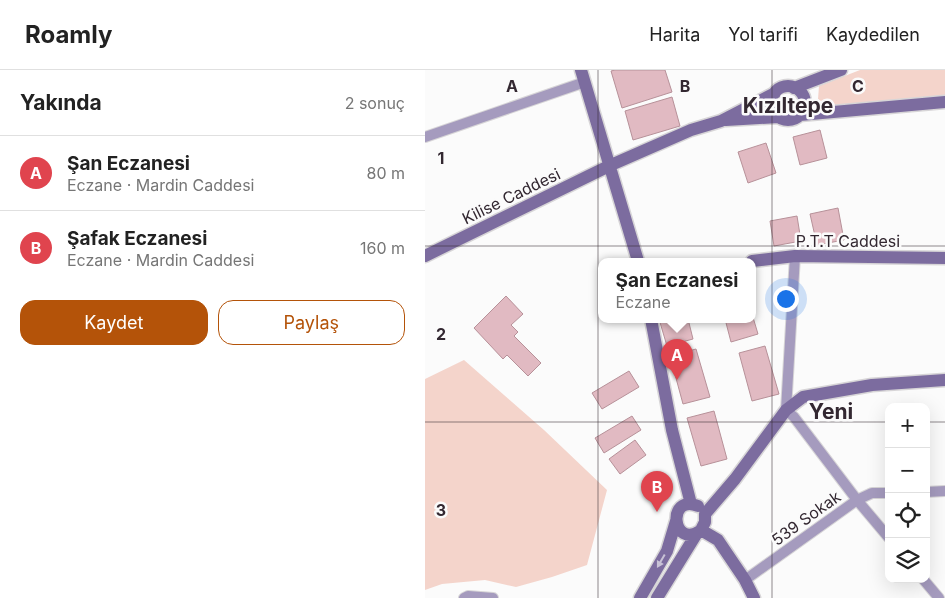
<!DOCTYPE html>
<html lang="tr">
<head>
<meta charset="utf-8">
<style>
	:root { --surface:#fff; --page:#f6f6f6; --text:#222; --muted:#767676; --line:#e0e0e0; --accent:#b45309 }
	body { margin:0; font-family:Inter,sans-serif; background:var(--page); color:var(--text) }
	.controls { position:absolute; right:15px; bottom:15px; display:grid; overflow:hidden; border-radius:10px; box-shadow:0 5px 20px #0002 }
	.controls button { width:45px; height:45px; display:grid; place-items:center; padding:0; border:0; border-bottom:1px solid var(--line); background:var(--surface); color:var(--text); font:25px sans-serif }
	.you { position:absolute; left:360px; top:228px; width:18px; height:18px; margin:-12px; border:4px solid #fff; border-radius:50%; background:#1a73e8; box-shadow:0 0 0 8px #1a73e833 }
	.badge { display:grid; place-items:center; width:32px; height:32px; border-radius:50%; background:var(--accent); color:#fff; font-size:16px; font-weight:700 }
	.pin { position:absolute; translate:-50% -41px; filter:drop-shadow(0 1px 2px #0008) }
	.pin::after { content:''; position:absolute; top:26px; width:18px; height:15px; background:inherit; clip-path:polygon(0 0,100% 0,50% 100%) }
	.popup { position:absolute; left:173px; top:188px; width:158px; height:65px; box-sizing:border-box; display:grid; place-content:center; border-radius:10px; background:var(--surface); filter:drop-shadow(0 1px 4px #0005); font-size:16px; white-space:nowrap; color:var(--muted) }
	.popup b { font-size:19px; color:var(--text) }
	.popup::after { content:''; position:absolute; left:50%; top:100%; margin-left:-10px; border:10px solid transparent; border-top-color:var(--surface) }
	.list { margin:0; padding:0; list-style:none }
	h2 { display:flex; justify-content:space-between; align-items:center; height:65px; margin:0; padding:0 20px; font-size:21px }
	h2 small { font-size:16px; font-weight:400; color:var(--muted) }
	.list li { display:grid; grid-template-columns:32px 1fr auto; gap:15px; align-items:center; box-sizing:border-box; height:75px; padding:0 20px; border-top:1px solid var(--line) }
	.list b { display:block; font-size:19px; white-space:nowrap }
	.list p { margin:0; font-size:16px; white-space:nowrap; color:var(--muted) }
	.list em { font-size:16px; font-style:normal; color:var(--muted) }
	.actions { display:flex; gap:10px; padding:15px 20px }
	.actions a { flex:1; padding:11px 0; border:1px solid var(--accent); border-radius:15px; text-align:center; font-size:18px; color:var(--accent) }
	.actions .main { background:var(--accent); color:#fff }
	.icon { flex:none; width:28px; height:28px; fill:none; stroke:currentColor; stroke-width:2; stroke-linecap:round; stroke-linejoin:round }
	.map { position:relative; flex:none; width:520px; height:528px; overflow:hidden }
	header { display:flex; align-items:center; gap:30px; box-sizing:border-box; height:70px; padding:0 25px; background:var(--surface); border-bottom:1px solid var(--line) }
	header strong { font-size:24px }
	nav { display:flex; gap:28px; margin-inline-start:auto; font-size:18px }
	main { display:flex }
	aside { flex:1; background:var(--surface) }
	.map>svg:first-child { display:block }
	.green { fill:#f4d4cb }
	.building { fill:#e1bac2; stroke:#b79199 }
	.lines { fill:none; stroke-linecap:round; stroke-linejoin:round }
	.street-casing { stroke:#d7d5d7; stroke-width:12 }
	.secondary-casing { stroke:#d7d5d7; stroke-width:15 }
	.street { stroke:#a59bbe; stroke-width:10 }
	.secondary { stroke:#7c6c9f; stroke-width:12 }
	.oneway { fill:#c8c2d6 }
	.grid { fill:none; stroke:#332831; stroke-width:1; stroke-opacity:0.55 }
	.labels { text-anchor:middle; stroke-width:5; stroke-linejoin:round; paint-order:stroke }
	.street-label { font-size:16px; fill:#332831; stroke:#fbfbfb }
	.district-label { font-size:21px; font-weight:bold; fill:#332831; stroke:#fbfbfb }
	.grid-label { font-size:16px; text-anchor:middle; font-weight:bold; fill:#332831; stroke:#fbfbfb; stroke-width:5; stroke-linejoin:round; paint-order:stroke }
</style>
</head>
<body>
<header>
<strong>Roamly</strong>
<nav><a>Harita</a><a>Yol tarifi</a><a>Kaydedilen</a></nav>
</header>
<main>
<aside>
<h2>Yakında<small>2 sonuç</small></h2>
<ul class="list">
<li><span class="badge" style="background:#e0444e">A</span><div><b>Şan Eczanesi</b><p>Eczane · Mardin Caddesi</p></div><em>80 m</em></li>
<li><span class="badge" style="background:#e0444e">B</span><div><b>Şafak Eczanesi</b><p>Eczane · Mardin Caddesi</p></div><em>160 m</em></li>
</ul>
<div class="actions"><a class="main">Kaydet</a><a>Paylaş</a></div>
</aside>
<div class="map">
<svg width="520" height="528" viewBox="0 0 520 528">
	<rect width="100%" height="100%" fill="#fbfbfb"/>
	<path class="green" d="M435,0H520V25L403,36L393,29L394,16Z
		M39,290L119,360L182,420L162,495L127,507L91,517L60,510L17,514L0,520V309Z"/>
	<path class="building" d="M190,0H240L247,22L197,38L186,1Z
		M247,27L255,56L208,70L200,41Z
		M395,60L402,88L375,95L368,67Z
		M341,73L351,103L323,113L313,82Z
		M413,138L419,170L392,175L385,144Z
		M372,146L376,171L349,176L345,151Z
		M81,226L98,244L86,255L93,262L89,266L116,293L103,306L82,285L78,289L49,258Z
		M327,244L333,264L306,272L300,249H327Z
		M234,249H263L268,269L242,276Z
		M340,276L354,324L327,331L314,283Z
		M271,279L285,327L258,334L245,286Z
		M204,301L214,317L177,339L167,323Z
		M289,341L302,389L276,396L262,348Z
		M207,346L216,360L179,383L170,368Z
		M210,370L221,385L195,404L184,389Z"/>
	<g class="lines">
		<g class="street-casing">
			<path id="street" d="M0,67L160,12
				M370,186L361,340L369,347L432,430L464,468
				M501,422L520,421
				M498,509L514,528
				M320,510L432,430L447,423H464
				M39,528L43,526L68,528"/>
		</g>
		<g class="secondary-casing">
			<path id="secondary" d="M156,0L213,191
				M346 33a17 17 0 1 1 34 0a17 17 0 1 1-34 0Z
				M369,18L416,0
				M375,45L520,32
				M301,50L354,47
				M0,186L186,95L266,60L296,51L350,23
				M327,191L370,186L520,188
				M226,249L247,360L266,434
				M273,436C241,423 247,481 276,460
				M276,460L280,452V444L310,409L361,340L378,327L447,315L520,310
				M276,460L293,470L320,510L329,528
				M215,528L242,481L251,451
				M232,528L272,463"/>
		</g>
		<use href="#street" class="street"/>
		<use href="#secondary" class="secondary"/>
	</g>
	<defs><path id="oneway-solid" d="M-6-.8H1V-3.2L6.5 0L1 3.2V.8H-6Z" transform="scale(1.25)"/></defs>
	<use class="oneway" href="#oneway-solid" transform="translate(236 491) rotate(120)"/>
	<path class="grid" d="M173,0V528M347,0V528M0,176H520M0,352H464M501,352H520"/>
	<g class="labels">
		<g class="street-label">
			<text transform="translate(86 126) rotate(-26)" y="6">Kilise Caddesi</text>
			<text x="423" y="177">P.T.T Caddesi</text>
			<text transform="translate(381 448) rotate(-36)" y="6">539 Sokak</text>
		</g>
		<g class="district-label">
			<text x="363" y="43">Kızıltepe</text>
			<text x="406" y="349">Yeni</text>
		</g>
	</g>
	<g class="grid-label">
		<text x="87" y="22">A</text>
		<text x="260" y="22">B</text>
		<text x="433" y="22">C</text>
		<text x="16" y="94">1</text>
		<text x="16" y="270">2</text>
		<text x="16" y="446">3</text>
	</g>
</svg>
<div class="controls">
<button>+</button>
<button>−</button>
<button><svg class="icon" aria-label="locate" viewBox="0 0 24 24"><circle cx="12" cy="12" r="6"/><path d="M12 2v4M12 18v4M2 12h4M18 12h4"/></svg></button>
<button><svg class="icon" aria-label="layers" viewBox="0 0 24 24"><path d="M12 4l9 5-9 5-9-5zM3 14l9 5 9-5"/></svg></button>
</div>
<div class="you"></div>
<div class="pin badge" style="left:252px;top:310px;background:#e0444e">A</div>
<div class="popup"><b>Şan Eczanesi</b>Eczane</div>
<div class="pin badge" style="left:232px;top:442px;background:#e0444e">B</div>
</div>
</main>
</body>
</html>
